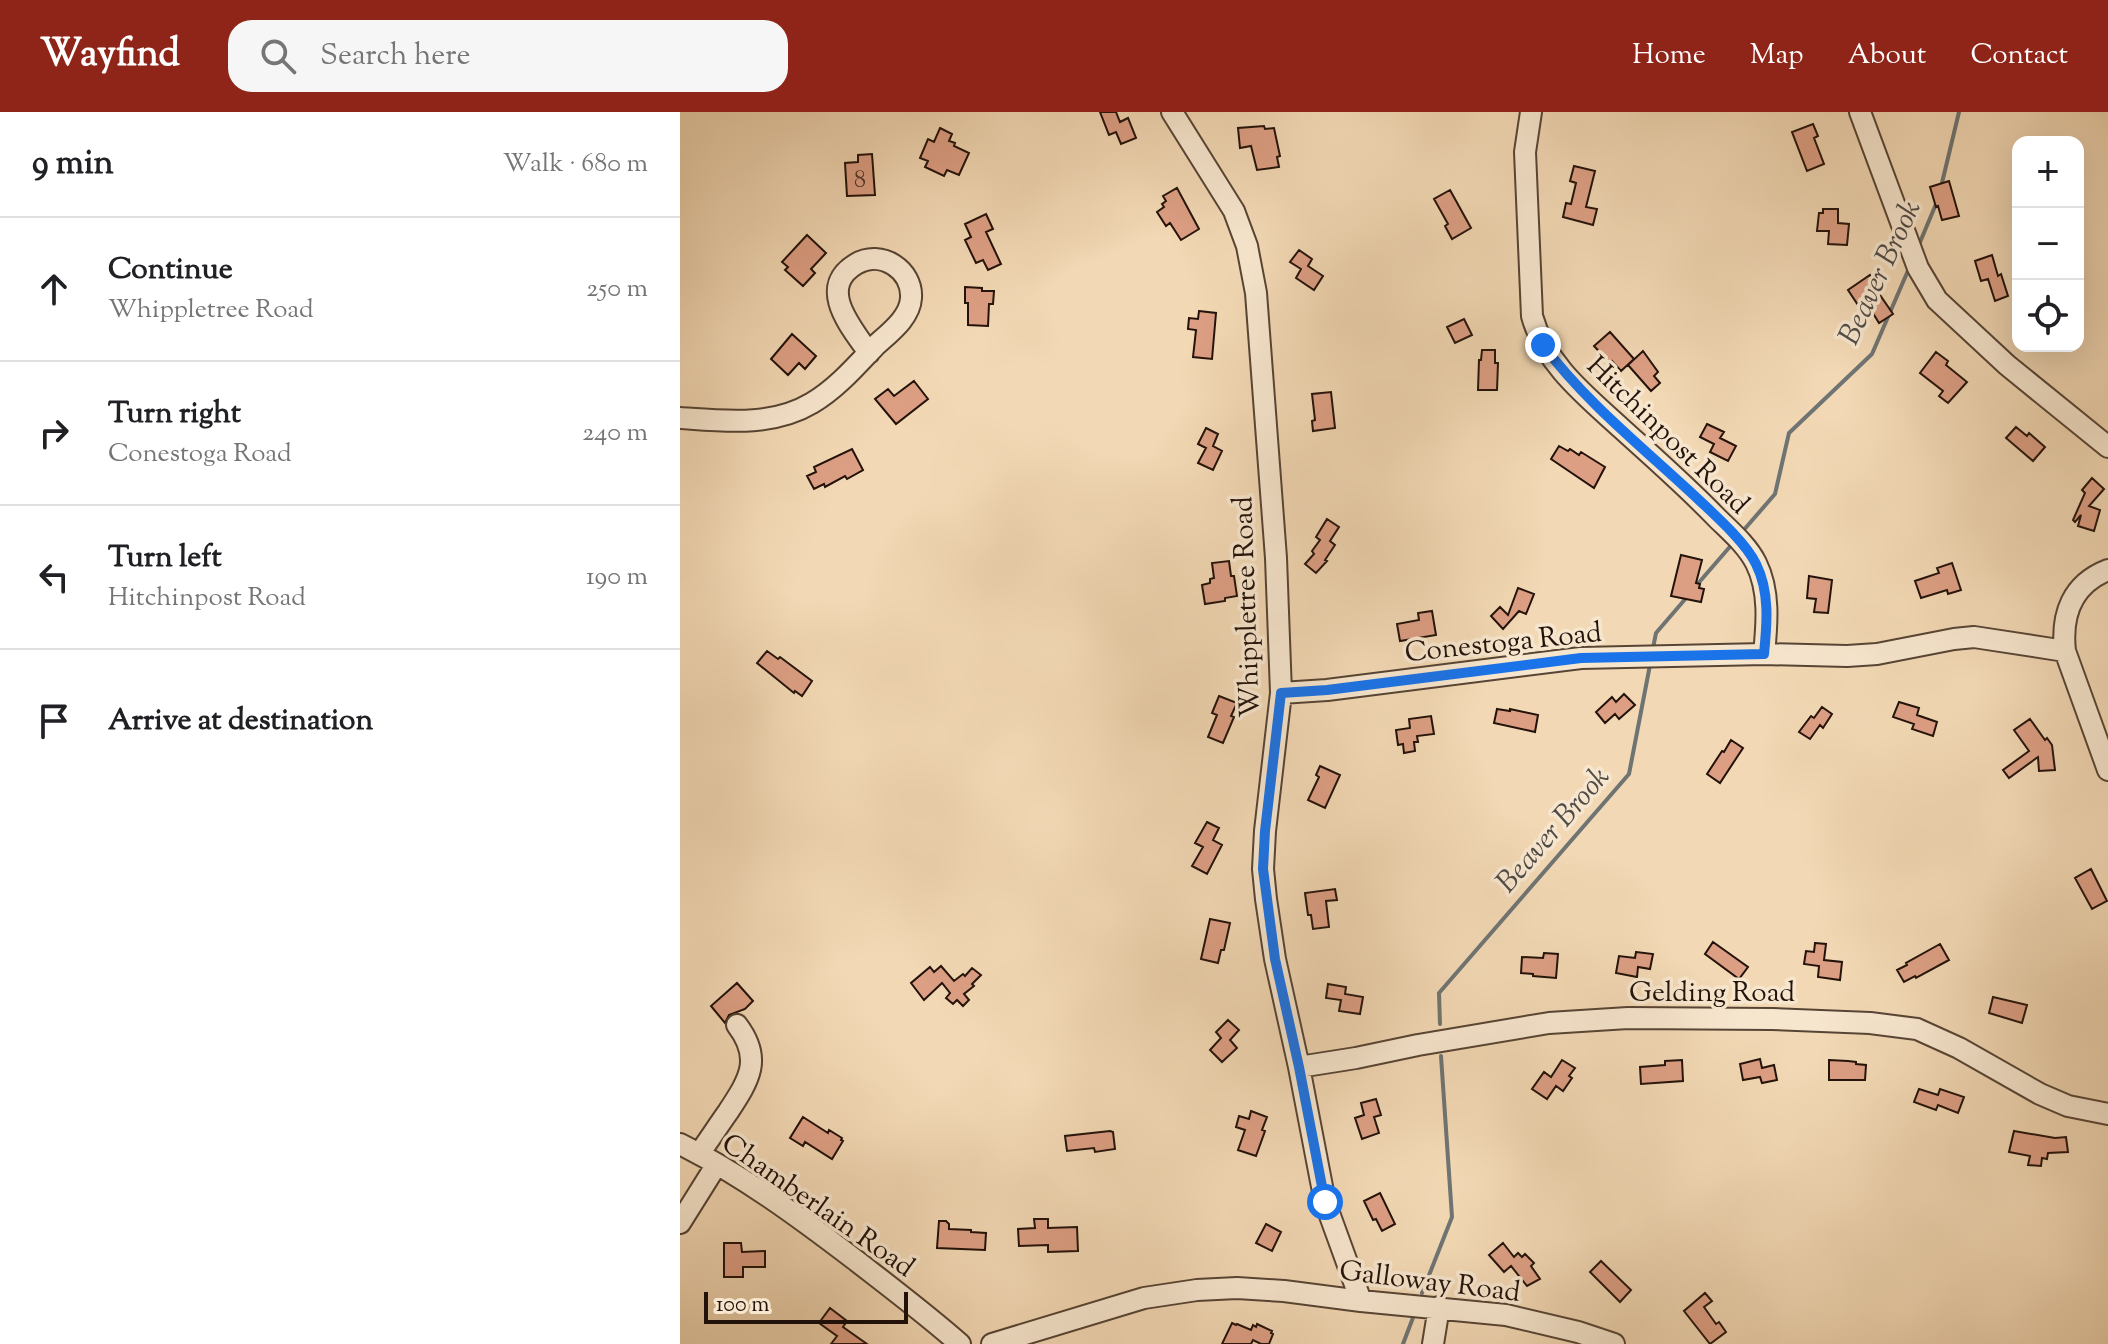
<!DOCTYPE html>
<html lang="en">
<head>
<meta charset="utf-8">
<style>
	:root { --surface:#fff; --page:#f6f6f6; --text:#202124; --muted:#757577; --line:#e0e0e0; --accent:#8f2418 }
	body { margin:0; font-family:"Sorts Mill Goudy",serif; background:var(--page); color:var(--text) }
	.controls { position:absolute; right:24px; top:24px; display:grid; overflow:hidden; border-radius:16px; box-shadow:0 8px 32px #0002 }
	.controls button { width:72px; height:72px; display:grid; place-items:center; padding:0; border:0; border-bottom:2px solid var(--line); background:var(--surface); color:var(--text); font:40px sans-serif }
	.scale { position:absolute; left:24px; bottom:20px; width:204px; box-sizing:border-box; padding-left:8px; border:4px solid #23120a; border-top:0; font-size:22px; line-height:28px; white-space:nowrap; color:#23120a; -webkit-text-stroke:6px #f7e6ce; paint-order:stroke }
	.stop { position:absolute; width:24px; height:24px; margin:-18px; border:6px solid #1a73e8; border-radius:50%; background:#fff }
	.stop.end { background:#1a73e8; border-color:#fff; box-shadow:0 2px 8px #0008 }
	.list { margin:0; padding:0; list-style:none }
	h2 { display:flex; justify-content:space-between; align-items:center; height:104px; margin:0; padding:0 32px; font-size:34px }
	h2 small { font-size:26px; font-weight:400; color:var(--muted) }
	.list li { display:grid; grid-template-columns:52px 1fr auto; gap:24px; align-items:center; box-sizing:border-box; height:144px; padding:0 32px; border-top:2px solid var(--line) }
	.list b { display:block; font-size:30px; white-space:nowrap }
	.list p { margin:0; font-size:26px; white-space:nowrap; color:var(--muted) }
	.list em { font-size:26px; font-style:normal; color:var(--muted) }
	.icon { flex:none; width:44px; height:44px; fill:none; stroke:currentColor; stroke-width:2; stroke-linecap:round; stroke-linejoin:round }
	.map { position:relative; flex:none; width:1428px; height:1232px; overflow:hidden }
	header { display:flex; align-items:center; gap:48px; box-sizing:border-box; height:112px; padding:0 40px; background:var(--accent); color:#fff }
	header strong { font-size:38px }
	nav { display:flex; gap:44px; margin-inline-start:auto; font-size:28px }
	.search { width:560px; height:72px; background:var(--page); display:flex; align-items:center; gap:20px; box-sizing:border-box; padding:0 28px; border-radius:24px; color:var(--muted); font-size:30px }
	main { display:flex }
	aside { flex:1; background:var(--surface) }
	.map>svg:first-child { display:block }
	.lines { fill:none; stroke-linecap:round; stroke-linejoin:round }
	.stream { stroke:#6f7473; stroke-width:4 }
	.building { fill:#dd9f84; stroke:#23120a; stroke-width:2 }
	.minor-casing { stroke:#574434; stroke-width:24 }
	.minor { stroke:#f7e6ce; stroke-width:20 }
	.route { stroke:#1a73e8; stroke-width:10 }
	.labels { text-anchor:middle; stroke-width:7; stroke-linejoin:round; paint-order:stroke }
	.number-label { font-size:24px; fill:#523528 }
	.street-label { font-size:28px; fill:#23120a; stroke:#f7e6ce }
	.water-label { font-size:30px; font-style:italic; fill:#4f4b47; stroke:#f7e6ce }
</style>
</head>
<body>
<header>
<strong>Wayfind</strong>
<div class="search"><svg class="icon" aria-label="search" viewBox="0 0 24 24"><circle cx="10" cy="10" r="6"/><path d="M15 15l6 6"/></svg>Search here</div>
<nav><a>Home</a><a>Map</a><a>About</a><a>Contact</a></nav>
</header>
<main>
<aside>
<h2>9 min<small>Walk · 680 m</small></h2>
<ul class="list">
<li><svg class="icon" aria-label="ahead" viewBox="0 0 24 24"><path d="M12 20V5M6 11l6-6 6 6"/></svg><div><b>Continue</b><p>Whippletree Road</p></div><em>250 m</em></li>
<li><svg class="icon" aria-label="right" viewBox="0 0 24 24"><path d="M7 20v-9h11M14 6l5 5-5 5"/></svg><div><b>Turn right</b><p>Conestoga Road</p></div><em>240 m</em></li>
<li><svg class="icon" aria-label="left" viewBox="0 0 24 24"><path d="M17 20v-9H6M10 6l-5 5 5 5"/></svg><div><b>Turn left</b><p>Hitchinpost Road</p></div><em>190 m</em></li>
<li><svg class="icon" aria-label="arrive" viewBox="0 0 24 24"><path d="M6 21V4h12l-3 4 3 4H6"/></svg><div><b>Arrive at destination</b></div></li>
</ul>
</aside>
<div class="map">
<svg width="1428" height="1232" viewBox="0 0 1428 1232">
	<rect width="100%" height="100%" fill="#f2d8b4"/>
	<filter id="stains"><feTurbulence type="fractalNoise" baseFrequency=".0025" numOctaves="4"/><feColorMatrix values="0 0 0 0 .2 0 0 0 0 .09 0 0 0 0 .02 0 0 0 .5 -.17"/></filter>
	<radialGradient id="worn" r=".72"><stop offset=".6" stop-color="#630" stop-opacity="0"/><stop offset="1" stop-color="#630" stop-opacity=".3"/></radialGradient>
	<g class="lines">
		<path class="stream" d="M1261,75L1279,0
			M1238,135L1256,92
			M1062,420L1095,382L1109,321L1192,242L1230,154
			M1015,475L1054,430
			M973,536L976,521L1007,485
			M760,912L759,881L949,662L970,553
			M742,1181L772,1105L761,944
			M723,1232L734,1203"/>
	</g>
	<path class="building" d="M420,0H436L440,10L448,6L456,26L441,32L436,20L429,23Z
		M1133,12L1138,24L1134,26L1144,52L1127,59L1112,20Z
		M584,14L585,17L594,16L600,44L597,45L599,55L577,58L571,34L560,36L558,16Z
		M260,16L272,22L269,29L275,31L274,34L289,41L279,63L267,58L264,64L245,55L248,49L240,46L248,27L254,30Z
		M192,42L195,83L167,84L165,51L178,50V43Z
		M894,54L915,59L906,95L917,97L913,113L883,105L886,91L891,92L896,71L890,69Z
		M1269,69L1279,104L1262,108L1258,94L1256,95L1250,75Z
		M497,76L519,117L501,128L490,111L486,114L477,100L484,95L482,92L486,89L483,84Z
		M770,78L791,116L772,127L765,114L768,112L754,87Z
		M1143,97H1158V111L1169,112L1167,133L1148,132L1149,119H1137L1139,101H1143Z
		M306,102L313,117L306,120L321,152L308,158L303,148L296,151L285,128L291,125L285,112Z
		M127,123L146,141L131,157L135,161L123,174L105,158L108,155L102,150Z
		M619,138L632,147L628,154L643,164L634,178L616,166L621,157L610,150Z
		M1312,143L1318,164L1321,162L1328,184L1315,189L1308,167L1301,169L1295,149Z
		M1190,163L1201,179L1198,180L1213,202L1199,211L1185,188L1178,193L1168,178Z
		M285,175L302,176V179H314L313,192H309L308,214L288,213V191H285Z
		M519,199L536,201L532,247L513,245L516,218L508,217L509,206L518,207Z
		M784,207L792,223L775,231L767,215Z
		M930,220L954,247L941,259L932,249L930,251L914,234Z
		M112,222L136,244L125,257L119,251L108,263L91,247Z
		M802,238H815V251H818L817,278H798L799,248H801Z
		M963,239L978,260L974,264L980,271L971,279L948,253Z
		M1256,240L1268,249L1266,253L1287,270L1268,291L1259,284L1263,279L1240,261Z
		M234,269L248,287L216,312L195,287L208,277L214,284Z
		M651,280L655,316L633,319L632,309L635,308L632,282Z
		M1027,312L1044,320L1040,326L1056,334L1048,349L1030,340L1034,332L1020,325Z
		M1336,315L1347,324L1349,321L1365,335L1353,349L1326,326Z
		M526,316L538,322L533,334L542,339L533,358L518,351L526,336L518,332Z
		M879,334L888,339L890,337L899,343L901,340L925,355L914,376L871,347Z
		M172,337L183,358L167,367L165,364L145,375L144,372L134,377L127,364L136,360L134,355Z
		M1412,366L1424,377L1409,394L1420,398L1414,419L1398,414L1401,403L1395,410L1393,408L1405,381L1402,378Z
		M647,407L659,415L650,429L655,433L645,448L647,449L636,461L625,452L634,442L632,439L640,428L636,425Z
		M1001,443L1022,448L1016,471L1020,472L1019,476L1024,477L1021,490L991,484Z
		M549,449L551,464H554L557,484L545,486V489L525,492L522,473L530,471V467L534,466L532,451Z
		M1272,451L1281,478L1268,482L1267,478L1241,486L1235,469L1259,461L1257,456Z
		M1129,464L1152,468L1148,501L1134,500L1136,487L1127,486Z
		M838,476L854,482L846,502L839,499L823,517L811,504L820,495L828,503Z
		M752,499L756,523L720,529L717,512L739,508L738,501Z
		M87,539L98,547L100,545L132,569L122,584L115,579L114,581L77,551Z
		M944,582L955,593L939,607L935,602L925,611L916,600L932,585L936,590Z
		M539,584L557,591L551,604L554,605L543,631L528,625L537,603L532,601Z
		M1219,590L1239,596L1237,603L1257,610L1253,624L1232,617L1234,612L1213,605Z
		M1142,595L1152,602L1143,616L1140,613L1130,627L1119,620L1131,604L1134,606Z
		M817,597L830,599V597L858,603L855,620L814,611Z
		M751,604L754,622L737,624L738,630H734L735,639L724,641L723,632L718,633L716,618L730,616L729,607Z
		M1350,607L1365,628L1367,626L1372,633L1375,658L1359,659L1358,645L1329,666L1323,658L1349,639L1334,618Z
		M1051,628L1063,636L1040,671L1027,662L1042,639L1044,640Z
		M640,654L660,663L645,696L628,688L639,665L636,663Z
		M527,710L539,716L533,728L542,733L527,762L512,754L523,735L515,731Z
		M1411,757L1427,789L1412,797L1395,766Z
		M655,777L657,788L646,789L649,815L633,817L631,803H628L625,781Z
		M530,807L550,811L544,838H541L538,851L521,847Z
		M1033,830L1068,855L1059,867L1025,842Z
		M1135,831L1146,832L1144,848L1162,850L1160,868L1138,865L1139,854L1124,852L1126,839L1134,840Z
		M1260,832L1269,848L1236,866L1235,864L1224,870L1217,858L1227,853L1226,851Z
		M956,840L973,842L970,857L958,855L957,865L936,861L939,844L955,846Z
		M864,841L878,842L876,866L853,864V862L841,861L842,845L863,846Z
		M261,854L274,869L283,862L285,864L292,856L301,863L292,872L294,874L284,882L289,888L283,894L277,888L273,892L266,886L270,881L262,871L244,888L231,871L250,855L254,860Z
		M57,871L73,889L65,897L49,903L45,911L31,894Z
		M648,872L666,875L665,882L683,885L680,902L659,899L661,888L646,886Z
		M1313,885L1347,893L1342,911L1309,901Z
		M548,908L559,918L550,928L557,936L542,950L530,938L541,926L536,920Z
		M1080,947L1082,956L1094,953L1097,968L1082,971L1080,965L1063,968L1060,952Z
		M882,948L895,956L889,964L892,966L883,979L876,974L867,987L852,977L864,960L871,965Z
		M1002,948L1003,969L961,972L960,955L985,953V949Z
		M1149,948L1168,949L1176,950V952L1186,953L1185,968H1149Z
		M1239,977L1258,983L1260,977L1284,985L1278,1001L1258,993L1256,998L1234,990Z
		M696,987L701,1003L694,1005L699,1021L682,1027L675,1006L684,1003L681,991Z
		M571,999L587,1005L582,1018L585,1019L576,1044L558,1038L565,1018L556,1015L559,1004L569,1007Z
		M123,1005L148,1021L149,1018L162,1026L161,1028L163,1029L152,1047L125,1030L123,1034L110,1026Z
		M430,1019L433,1020L435,1037L415,1040L414,1036L387,1039L385,1024Z
		M1334,1019L1375,1026L1386,1025L1388,1040L1368,1041L1367,1047L1362,1046L1361,1054L1348,1053L1350,1044L1329,1040Z
		M700,1081L715,1112L702,1119L696,1107L693,1108L684,1089Z
		M354,1107H368V1116L397,1115L398,1139L368,1140V1133L339,1134L338,1117L355,1116Z
		M259,1109H266L269,1112V1117L291,1118V1120L306,1121L305,1138L257,1136Z
		M586,1112L601,1120L592,1139L576,1131Z
		M44,1131H61L62,1140L85,1139V1155H63V1165H44Z
		M823,1131L834,1145L838,1141L842,1145L845,1142L854,1151L851,1154L860,1167L847,1174L831,1154L824,1160L809,1143Z
		M921,1149L951,1178L940,1190L910,1160Z
		M1025,1181L1032,1189L1024,1195L1036,1212L1039,1210L1046,1220L1030,1232L1004,1199Z
		M150,1196L167,1209L163,1215L187,1232H151L157,1224L139,1211Z
		M552,1211L556,1213L557,1212L571,1218L573,1213L576,1215L577,1212L592,1219L591,1221L593,1222L589,1232H581L573,1228L571,1232H542Z"/>
	<g class="lines">
		<g class="minor-casing">
			<path id="minor" d="M492,0L554,99L567,134L576,181L596,446L601,581L585,719L583,757L586,787L595,847L619,955L645,1090L681,1189
				M851,0L845,40L852,204C865,252 906,284 942,317C974,346 1006,374 1036,405C1050,419 1067,433 1076,451C1090,479 1087,512 1084,542
				M1180,0L1238,156L1257,188L1327,253L1428,335
				M0,306C44,309 92,315 132,291C156,277 176,254 195,234C209,221 230,206 231,186C233,158 201,137 176,152C136,176 172,216 189,241
				M1428,458C1392,472 1381,502 1385,539L1428,658
				M601,581L647,578L901,546L1084,542L1167,544L1197,542L1274,527L1294,525L1385,539
				M619,955L676,946L738,933L869,911L948,906L1092,907L1190,911L1237,917L1279,936L1360,982L1388,994L1428,1002
				M0,1032C62,1063 119,1105 174,1147C210,1175 246,1202 280,1232
				M19,1042C29,1028 38,1014 48,1000C69,968 83,947 57,913
				M0,1111L37,1052
				M312,1232L464,1186L517,1178L557,1176L604,1179L681,1189L826,1203L898,1220L934,1232
				M753,1232L759,1195"/>
		</g>
		<use href="#minor" class="minor"/>
	</g>
	<g class="lines">
		<path class="route" d="M645,1090L619,955L595,847L583,757L585,719L601,581L647,578L901,546L1084,542C1087,512 1090,480 1076,452C1066,431 1036,404 1019,388C966,338 907,292 863,233"/>
	</g>
	<g class="labels">
		<g class="number-label">
			<text x="180" y="75">8</text>
		</g>
		<g class="street-label">
			<text transform="translate(989 322) rotate(44)" y="10">Hitchinpost Road</text>
			<text transform="translate(565 495) rotate(-92)" y="10">Whippletree Road</text>
			<text transform="translate(823 529) rotate(-6)" y="10">Conestoga Road</text>
			<text x="1032" y="889">Gelding Road</text>
			<text transform="translate(139 1092) rotate(35)" y="10">Chamberlain Road</text>
			<text transform="translate(750 1168) rotate(7)" y="10">Galloway Road</text>
		</g>
		<g class="water-label">
			<text transform="translate(1199 160) rotate(-65)" y="10">Beaver Brook</text>
			<text transform="translate(872 717) rotate(-49)" y="10">Beaver Brook</text>
		</g>
	</g>
	<rect width="100%" height="100%" filter="url(#stains)"/>
	<rect width="100%" height="100%" fill="url(#worn)"/>
</svg>
<div class="controls">
<button>+</button>
<button>−</button>
<button><svg class="icon" aria-label="locate" viewBox="0 0 24 24"><circle cx="12" cy="12" r="6"/><path d="M12 2v4M12 18v4M2 12h4M18 12h4"/></svg></button>
</div>
<div class="scale">100 m</div>
<div class="stop" style="left:645px;top:1090px"></div>
<div class="stop end" style="left:863px;top:233px"></div>
</div>
</main>
</body>
</html>
